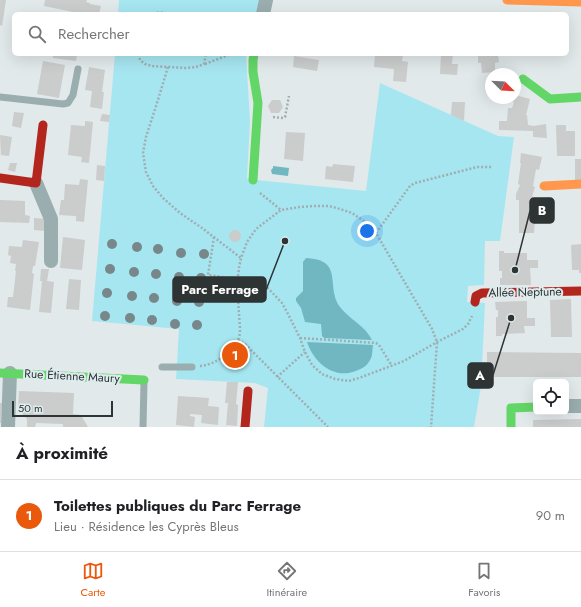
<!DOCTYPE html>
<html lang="fr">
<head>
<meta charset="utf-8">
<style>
	:root { --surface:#fff; --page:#f6f6f6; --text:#202124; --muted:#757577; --line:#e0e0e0; --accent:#ea580c }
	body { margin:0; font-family:Jost,sans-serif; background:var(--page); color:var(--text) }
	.controls { position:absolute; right:12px; bottom:12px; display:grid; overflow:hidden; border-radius:6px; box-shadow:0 4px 16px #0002 }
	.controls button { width:36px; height:36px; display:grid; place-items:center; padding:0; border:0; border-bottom:1px solid var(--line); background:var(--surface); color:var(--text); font:20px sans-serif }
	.compass { position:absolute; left:485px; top:68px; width:36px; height:36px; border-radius:50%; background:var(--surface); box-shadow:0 4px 16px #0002; rotate:114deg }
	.scale { position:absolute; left:12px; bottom:10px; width:101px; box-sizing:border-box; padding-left:4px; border:2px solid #2e3334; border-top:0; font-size:11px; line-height:14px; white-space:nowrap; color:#2e3334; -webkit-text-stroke:3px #deecee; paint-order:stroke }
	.you { position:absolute; left:367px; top:231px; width:14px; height:14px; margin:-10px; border:3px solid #fff; border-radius:50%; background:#1a73e8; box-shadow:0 0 0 6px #1a73e833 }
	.badge { display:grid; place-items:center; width:26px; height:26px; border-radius:50%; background:var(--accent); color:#fff; font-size:13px; font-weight:700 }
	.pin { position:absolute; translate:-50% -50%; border:2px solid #fff; box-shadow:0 1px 4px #0006 }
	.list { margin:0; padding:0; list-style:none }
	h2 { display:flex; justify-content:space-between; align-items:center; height:52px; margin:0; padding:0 16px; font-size:17px }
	h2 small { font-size:13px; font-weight:400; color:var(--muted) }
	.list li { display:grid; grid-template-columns:26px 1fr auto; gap:12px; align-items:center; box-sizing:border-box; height:72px; padding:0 16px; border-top:1px solid var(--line) }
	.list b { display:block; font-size:15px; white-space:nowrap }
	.list p { margin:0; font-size:13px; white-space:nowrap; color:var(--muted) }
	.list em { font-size:13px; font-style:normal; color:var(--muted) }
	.icon { flex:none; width:22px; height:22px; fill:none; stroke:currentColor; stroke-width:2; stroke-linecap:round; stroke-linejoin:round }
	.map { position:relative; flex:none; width:581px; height:427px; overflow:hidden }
	.search { position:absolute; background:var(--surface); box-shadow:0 4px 16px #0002; left:12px; right:12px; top:12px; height:44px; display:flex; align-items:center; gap:10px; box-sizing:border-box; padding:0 14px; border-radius:6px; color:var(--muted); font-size:15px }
	.sheet { height:124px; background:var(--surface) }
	nav { display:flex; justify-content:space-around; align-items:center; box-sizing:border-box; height:56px; border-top:1px solid var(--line); background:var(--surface); font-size:11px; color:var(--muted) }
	nav a { display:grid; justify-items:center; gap:2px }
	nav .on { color:var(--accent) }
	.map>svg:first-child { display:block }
	.green { fill:#a6e6f1 }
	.water { fill:#70b7c2 }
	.building { fill:#cbcccc }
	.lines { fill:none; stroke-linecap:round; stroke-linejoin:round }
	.path { stroke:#9faeb1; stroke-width:2.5; stroke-dasharray:2 2; stroke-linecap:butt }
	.lane { stroke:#9aadaf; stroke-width:7 }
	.street { stroke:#9aadaf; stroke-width:14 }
	.fast { stroke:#63d668; stroke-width:9 }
	.slow { stroke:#ff974d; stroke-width:9 }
	.jam { stroke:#b3261e; stroke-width:9 }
	.tree { fill:#78888a }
	.labels { text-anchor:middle; stroke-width:4; stroke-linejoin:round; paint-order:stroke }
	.street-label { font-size:12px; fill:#2e3334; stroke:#deecee }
	.leader { fill:none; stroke:#2e3334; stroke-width:1.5 }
	.callout-dot { fill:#2e3334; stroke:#deecee; stroke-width:1.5 }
	.callout { fill:#2e3334; stroke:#2e3334; stroke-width:1.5 }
	.callout-label { font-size:13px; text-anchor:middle; font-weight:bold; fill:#fff }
</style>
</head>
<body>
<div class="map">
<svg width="581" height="427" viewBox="0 0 581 427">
	<rect width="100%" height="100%" fill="#e2e9ea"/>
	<path class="green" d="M119,0H259V1L256,14H118Z
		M115,54H246L250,121L247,179L366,191L380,83L498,136L514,137L500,241H485L484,285L468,286L467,302L485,303L481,386L474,427H264L268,388L255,383L176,379L179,329L92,321Z"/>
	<path class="water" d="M273,166L289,168L288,176L272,174L271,170L273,168Z
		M306,258C345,260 325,286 340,307C347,316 357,322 365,330C368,333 370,337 372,340L324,338L322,336L321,324L305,322L301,308L296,301V298L303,291V262Z
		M307,342L373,345C372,350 373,356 370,360C367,366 363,368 358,370C335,381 314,363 307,342Z"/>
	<path class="building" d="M0,0H6L2,26L0,25Z
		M45,0H87L86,2L90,3V4L101,6L99,14H83L44,6Z
		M53,54H77L76,61L53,58Z
		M375,54H403L402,61L408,62L406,82L393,81L394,69L374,67Z
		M441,54H453L452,64H458L457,75L440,74Z
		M478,54H498L499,62L495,63V72L482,73L481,63H478Z
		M294,56L319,60L317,71L293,67Z
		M43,61L65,65L59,98L37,94Z
		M89,67L105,70L102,92H104L102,109L90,107L92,91L85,90Z
		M515,95L530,99L526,115H527L528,125L534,126L546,124L547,138L533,137V131L499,130V121H507L508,108H512L514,102L512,101L513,98H515Z
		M272,100H280L283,107L279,113H271L268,106Z
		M452,102H465L464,121L451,115Z
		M14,112L24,113L21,128L12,126Z
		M102,114L110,115L109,122L100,121Z
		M85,121L93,122L89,163L81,162L82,157L68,155L71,125L85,126Z
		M556,125H566V131H575V156H557Z
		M286,132L305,133L303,161L284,159Z
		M0,135L12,137L9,156L1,155V158Z
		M521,153L542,157L539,170L536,169L533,186L535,187L533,193L532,199L537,200L538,220H535L534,233H519V200H516V194L520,185L518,184L521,163H520Z
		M575,159H581V181H575Z
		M10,163H17L15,172L8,170Z
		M333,164L355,166L353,182L325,179L326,166L332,167Z
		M97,165L105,166L104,181L96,180Z
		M80,179L88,180L84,222L76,221V216L59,215L61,200H64L65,184L79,185Z
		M0,200L25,201V215L30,216L29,223L0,222Z
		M34,218L47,219L45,231L34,230Z
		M229 236a6 6 0 1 1 12 0a6 6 0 1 1-12 0Z
		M63,237L85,240L82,270L60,268Z
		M23,240L39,242L35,266H33L32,273L34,274L30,310L7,307L8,297H13L16,271H15L16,264L10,263L11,256L8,255L9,246L22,247Z
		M581,244V273H579V270H572L571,245Z
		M499,251H504V253H527V260H538V268H530L531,285H500V278H502V271H499Z
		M41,269H49L47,281L54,282L51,313L39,312L42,281H40Z
		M69,279L81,280L79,310L66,309Z
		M571,299L572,337H551L550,300Z
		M527,301V318H535V326H524L525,333L502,334V336H496V317H498V310H496L495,302Z
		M234,350L239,355L235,359L230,355Z
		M487,352L581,353V377H487Z
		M227,382H238L236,404L238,405L237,426L226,425L228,403H225Z
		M19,391L74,393L73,414L81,415L88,427H63V424L36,423L35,427H27V419L18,409Z
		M178,396L209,398L208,406L219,407L218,425L201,423L202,415L190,414V416L195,417L194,427L176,425Z
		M0,403H2L1,423H0Z
		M581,419V427H533V420Z"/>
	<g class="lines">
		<path class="path" d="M153,14C158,11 164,13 170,14
			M139,54L140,60L145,64L152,66L168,67L186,68L196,67L204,64L206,54
			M205,64L231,54
			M168,67L157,103L146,137L143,153L146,172L153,186L163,198L180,213L202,228L241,258
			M273,117L283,118L285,117L289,96
			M260,193L281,210
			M376,233L410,186L415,183L477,167H492
			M214,237L208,275L258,282L265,285L282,303L287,312L300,338L305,352L312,365L322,374L335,379L349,381L359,378L404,361L437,342L463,329L468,324L472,316
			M300,338L376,343L379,345L392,366
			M238,340L245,344L328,427
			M200,366C214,365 232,353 238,340C240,336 240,332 240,328L237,285L239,268L241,258L247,242L256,229L281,210L300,207L314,206H329L340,209L352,213L365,222L376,233L432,329L437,342L431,427
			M277,377L305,352"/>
		<path class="lane" d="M0,97L63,104L68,103L73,95L78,69
			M162,367H192
			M143,427L144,382"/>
		<path class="street" d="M263,14L266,0
			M36,183L51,219V261
			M566,406H581
			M8,427L10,373"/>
		<path class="fast" d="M523,79L550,99L581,97
			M253,180L258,103L253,72V60L254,54
			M0,373L144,380
			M511,427V408L536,407"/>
		<path class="slow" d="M507,0L581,2
			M544,186L581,184"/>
		<path class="jam" d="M0,178L36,183L43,125
			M475,302L476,296L482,293L581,291
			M245,427L248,391"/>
	</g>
	<g class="tree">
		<circle cx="112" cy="244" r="5"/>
		<circle cx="137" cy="247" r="5"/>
		<circle cx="158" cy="249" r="5"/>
		<circle cx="181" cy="253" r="5"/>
		<circle cx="204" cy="254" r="5"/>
		<circle cx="110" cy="269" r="5"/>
		<circle cx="134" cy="272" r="5"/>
		<circle cx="156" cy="274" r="5"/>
		<circle cx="179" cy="277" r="5"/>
		<circle cx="201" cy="278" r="5"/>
		<circle cx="107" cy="293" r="5"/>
		<circle cx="132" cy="296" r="5"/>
		<circle cx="154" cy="298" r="5"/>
		<circle cx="177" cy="301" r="5"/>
		<circle cx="199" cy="302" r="5"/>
		<circle cx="105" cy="316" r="5"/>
		<circle cx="130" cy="318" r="5"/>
		<circle cx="152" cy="320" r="5"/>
		<circle cx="175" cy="324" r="5"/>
		<circle cx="197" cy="325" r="5"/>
	</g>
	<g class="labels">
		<g class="street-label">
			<text transform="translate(525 292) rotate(-1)" y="4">Allée Neptune</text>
			<text transform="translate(72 376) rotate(3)" y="4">Rue Étienne Maury</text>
		</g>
	</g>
	<path class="leader" d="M515 270L530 211M285 241L266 290M511 318L493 375"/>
	<g class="callout-dot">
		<circle cx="515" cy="270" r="4"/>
		<circle cx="285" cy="241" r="4"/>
		<circle cx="511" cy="318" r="4"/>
	</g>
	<g class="callout">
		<rect x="530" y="198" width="24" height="25" rx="4"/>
		<rect x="173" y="277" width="93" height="25" rx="4"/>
		<rect x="468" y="363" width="25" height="25" rx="4"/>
	</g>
	<g class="callout-label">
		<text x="542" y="215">B</text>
		<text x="220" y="294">Parc Ferrage</text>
		<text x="480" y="380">A</text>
	</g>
</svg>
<div class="controls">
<button><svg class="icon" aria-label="locate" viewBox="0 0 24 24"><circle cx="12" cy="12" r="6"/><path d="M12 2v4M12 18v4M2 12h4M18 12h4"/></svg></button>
</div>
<svg class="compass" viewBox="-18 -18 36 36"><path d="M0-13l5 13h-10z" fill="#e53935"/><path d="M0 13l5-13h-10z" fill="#757577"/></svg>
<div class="scale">50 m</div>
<div class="you"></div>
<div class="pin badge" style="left:235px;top:355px">1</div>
<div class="search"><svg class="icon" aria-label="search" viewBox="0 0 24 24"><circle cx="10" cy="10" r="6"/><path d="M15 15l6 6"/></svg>Rechercher</div>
</div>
<section class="sheet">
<h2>À proximité<small></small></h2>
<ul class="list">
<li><span class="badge">1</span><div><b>Toilettes publiques du Parc Ferrage</b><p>Lieu · Résidence les Cyprès Bleus</p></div><em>90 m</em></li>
</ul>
</section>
<nav>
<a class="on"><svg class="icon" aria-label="map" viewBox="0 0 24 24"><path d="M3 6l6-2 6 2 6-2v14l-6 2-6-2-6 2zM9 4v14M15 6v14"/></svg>Carte</a>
<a><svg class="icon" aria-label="directions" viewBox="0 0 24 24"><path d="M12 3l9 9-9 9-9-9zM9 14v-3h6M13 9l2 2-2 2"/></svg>Itinéraire</a>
<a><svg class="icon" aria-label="saved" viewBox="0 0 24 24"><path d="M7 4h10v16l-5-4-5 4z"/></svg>Favoris</a>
</nav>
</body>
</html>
